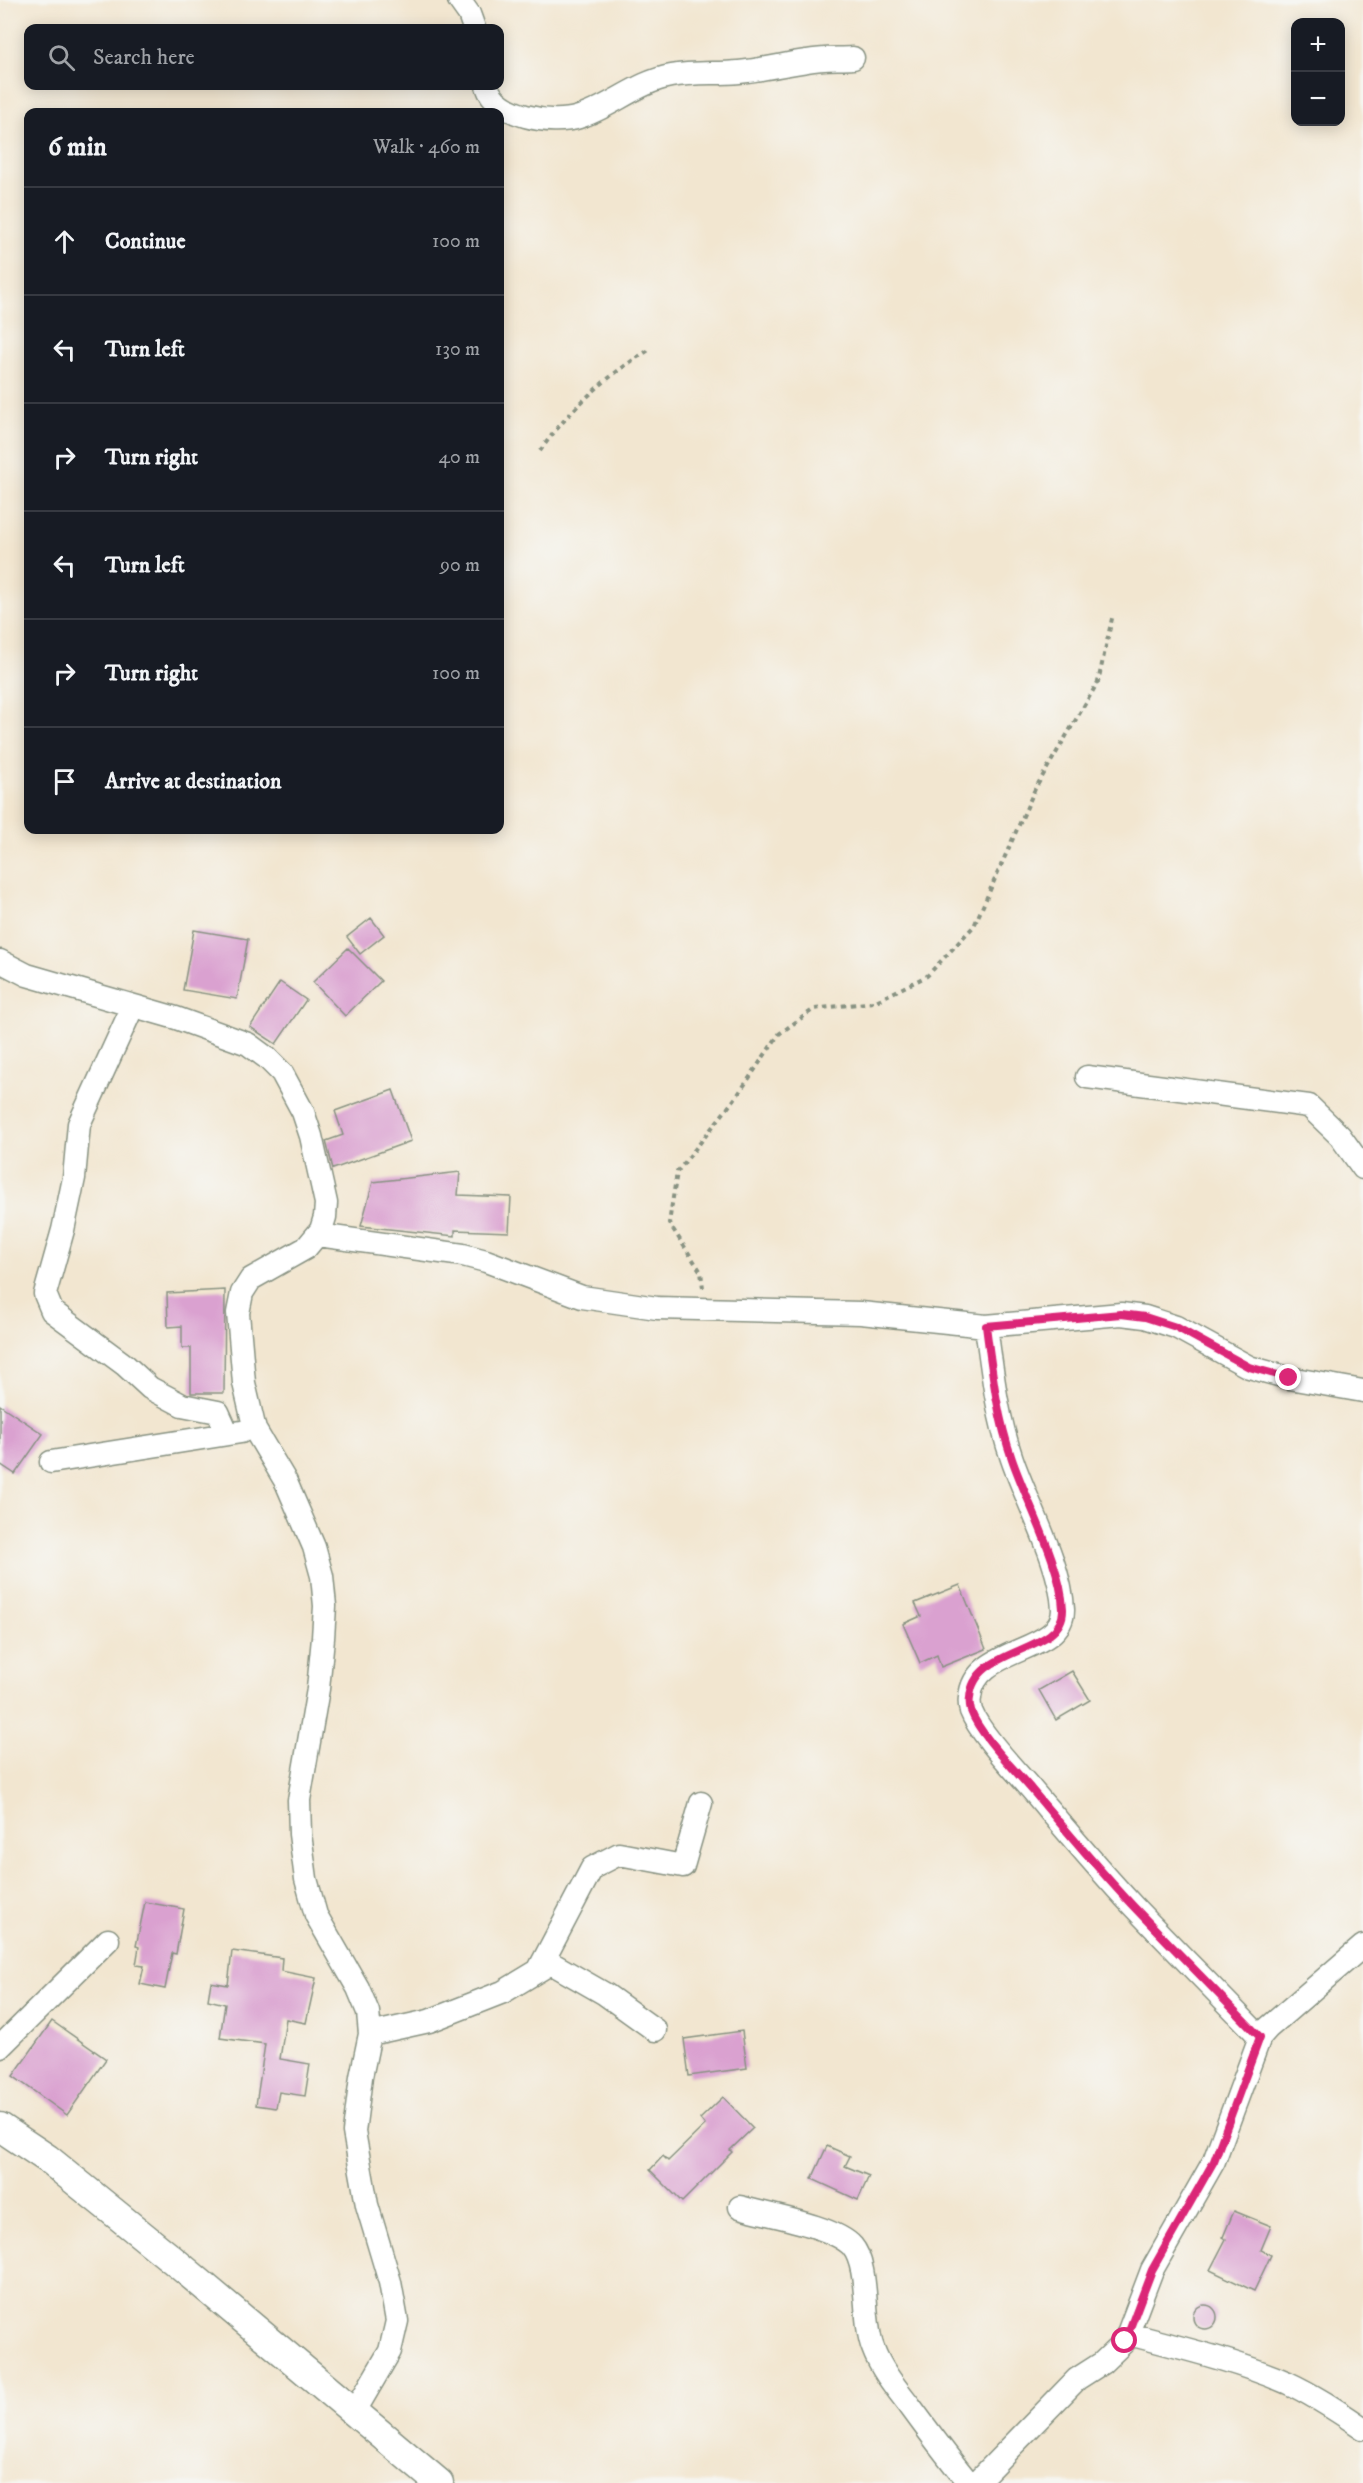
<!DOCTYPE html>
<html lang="en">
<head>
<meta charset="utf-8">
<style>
	:root { --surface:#171b24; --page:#20242c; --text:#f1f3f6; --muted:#9ea1a6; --line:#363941 }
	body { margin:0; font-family:"IM FELL DW Pica",serif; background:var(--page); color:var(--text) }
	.controls { position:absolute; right:18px; top:18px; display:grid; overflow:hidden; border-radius:12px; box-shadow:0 3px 15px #0003 }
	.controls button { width:54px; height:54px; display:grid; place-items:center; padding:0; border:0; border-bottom:2px solid var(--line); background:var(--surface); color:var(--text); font:30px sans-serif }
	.stop { position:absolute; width:18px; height:18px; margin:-14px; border:4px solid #db2777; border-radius:50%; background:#fff }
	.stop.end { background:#db2777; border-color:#fff; box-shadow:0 2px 6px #0008 }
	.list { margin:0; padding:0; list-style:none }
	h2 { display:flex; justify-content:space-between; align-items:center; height:78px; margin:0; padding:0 24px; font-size:26px }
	h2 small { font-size:20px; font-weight:400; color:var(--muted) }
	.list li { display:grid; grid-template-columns:39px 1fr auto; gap:18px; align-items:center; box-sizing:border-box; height:108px; padding:0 24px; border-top:2px solid var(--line) }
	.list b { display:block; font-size:22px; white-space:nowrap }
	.list em { font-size:20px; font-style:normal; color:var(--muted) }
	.icon { flex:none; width:33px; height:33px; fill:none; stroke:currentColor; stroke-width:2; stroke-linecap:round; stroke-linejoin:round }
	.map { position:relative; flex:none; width:1363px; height:2483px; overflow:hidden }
	.search { position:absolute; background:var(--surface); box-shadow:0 3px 15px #0003; left:24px; top:24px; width:480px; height:66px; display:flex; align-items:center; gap:15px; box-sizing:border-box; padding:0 21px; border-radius:12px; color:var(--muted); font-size:22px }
	.panel { position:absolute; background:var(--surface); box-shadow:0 3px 15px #0003; left:24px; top:108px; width:480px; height:726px; border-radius:12px }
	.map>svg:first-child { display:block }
	.building { fill:#daa1d0 }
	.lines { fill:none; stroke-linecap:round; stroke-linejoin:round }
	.minor-casing { stroke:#889282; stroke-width:25 }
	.major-casing { stroke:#889282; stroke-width:31 }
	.path { stroke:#889282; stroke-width:4; stroke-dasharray:4.5 4.5; stroke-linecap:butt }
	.minor { stroke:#fff; stroke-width:22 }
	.major { stroke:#fff; stroke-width:28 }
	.route { stroke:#db2777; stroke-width:8 }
</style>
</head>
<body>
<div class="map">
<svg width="1363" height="2483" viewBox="0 0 1363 2483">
	<rect width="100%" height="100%" fill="#f6f6f2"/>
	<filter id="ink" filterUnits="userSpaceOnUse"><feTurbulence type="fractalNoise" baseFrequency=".0167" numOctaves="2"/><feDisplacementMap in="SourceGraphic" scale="12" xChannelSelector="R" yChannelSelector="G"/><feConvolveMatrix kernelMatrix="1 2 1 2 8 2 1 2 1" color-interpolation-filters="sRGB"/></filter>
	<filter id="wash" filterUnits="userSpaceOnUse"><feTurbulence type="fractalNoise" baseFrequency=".008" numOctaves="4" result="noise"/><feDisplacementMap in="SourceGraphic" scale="24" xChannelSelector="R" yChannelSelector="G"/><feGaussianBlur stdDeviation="1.35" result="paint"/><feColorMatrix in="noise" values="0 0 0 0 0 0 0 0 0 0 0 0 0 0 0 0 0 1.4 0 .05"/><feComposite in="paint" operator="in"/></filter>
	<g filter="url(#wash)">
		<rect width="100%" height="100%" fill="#f2e6d0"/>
		<g id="blocks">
			<path class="building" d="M371,918L384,935L360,954L347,937Z
				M194,930L248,939L237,999L183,990Z
				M348,948L381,981L345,1016L313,982Z
				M280,982L306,1000L276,1044L250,1027Z
				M393,1090L411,1141L333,1169L326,1141L343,1135L335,1111Z
				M460,1172L458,1195L511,1197L509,1232L455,1230V1236L361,1226L373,1182Z
				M225,1290L224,1393H191V1348H182V1326L168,1327L167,1293Z
				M0,1405L43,1434L15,1474L0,1464Z
				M960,1585L986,1649L941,1667L937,1655L920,1663L903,1624L921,1616L915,1603Z
				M1072,1671L1090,1700L1056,1720L1039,1690Z
				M145,1902L184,1909L176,1954L172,1953L165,1989L140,1984L144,1966L136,1965L139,1947L136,1946Z
				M232,1951L282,1958L281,1971L316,1978L306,2023L286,2019L280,2059L310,2064L305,2096L279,2092L276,2108L256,2105L265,2044L220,2038L225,2004L208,2000L211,1982L228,1985Z
				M52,2021L106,2059L67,2115L13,2076Z
				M742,2031L747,2068L689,2076L684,2039Z
				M723,2097L753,2128L730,2150L732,2152L682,2202L650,2170L663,2156L668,2161L705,2125L700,2119Z
				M827,2146L850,2156L845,2166L869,2176L858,2200L812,2179Z
				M1234,2211L1271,2226L1261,2250L1271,2255L1254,2291L1210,2270L1226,2239L1223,2237Z
				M1193 2317a12 12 0 1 1 24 0a12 12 0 1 1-24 0Z"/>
		</g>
	</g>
	<g filter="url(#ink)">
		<use href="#blocks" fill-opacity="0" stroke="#889282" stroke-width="1.5"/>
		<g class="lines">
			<g class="minor-casing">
				<path id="minor" d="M459,0L469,14L474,28
					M487,86C496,116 551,126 579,117C610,108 637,82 671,76C693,72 716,74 739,72C762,70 785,64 807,61C822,58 838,59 853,58
					M0,961L27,975L176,1018L248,1044L267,1058L282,1073L303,1112L311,1136L326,1203L325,1217L321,1230L306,1248L251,1279L242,1293L238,1313L244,1383L255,1430L286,1482L314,1547L322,1576L325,1606L323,1638L318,1689L299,1800L300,1834L306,1879L316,1915L358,1988L368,2012L370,2034L361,2077L354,2132L367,2205L390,2282L397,2321L390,2351L355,2411
					M133,1006L79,1124L74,1178L63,1230L45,1294L52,1311L125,1365L150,1388L182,1405L218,1412L228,1434
					M1087,1077L1309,1106L1340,1136L1363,1168
					M318,1235L463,1255L486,1261L582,1297L657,1308L861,1313L986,1326L1121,1314L1145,1317L1176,1327L1249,1367L1289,1378L1363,1391
					M986,1326C992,1371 997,1416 1012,1459C1027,1503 1061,1564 1063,1609C1064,1655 973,1645 970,1698C969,1702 970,1707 971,1711C980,1734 1015,1770 1032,1790C1065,1829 1098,1869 1133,1906C1175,1950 1218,1993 1260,2037
					M51,1462L241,1432
					M538,1971L592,1868L619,1854L683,1866L701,1803
					M370,2034L429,2021L503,1992L551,1963L605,1994L655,2030
					M0,2047L108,1940
					M740,2207C767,2215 834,2226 852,2246C870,2267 862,2320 873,2348C881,2370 896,2388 910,2406C929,2432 948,2458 969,2483
					M1129,2334C1182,2348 1237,2361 1288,2383C1314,2395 1339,2412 1363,2428
					M976,2483L1077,2379L1102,2363L1125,2341L1152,2270L1214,2161L1260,2037L1268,2028L1363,1946"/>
			</g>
			<g class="major-casing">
				<path id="major" d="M0,2127L48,2159L179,2265L439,2483"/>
			</g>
			<path class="path" d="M540,451C568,411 607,375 649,350
				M703,1288L701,1272L669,1223L677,1172L737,1096L779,1034L814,1009L874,1002L927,976L974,926L1035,789L1098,682L1113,614"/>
			<use href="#minor" class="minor"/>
			<use href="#major" class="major"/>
		</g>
	</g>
	<g class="lines" filter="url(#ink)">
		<path class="route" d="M1125,2341L1152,2270L1214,2161L1260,2037C1218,1993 1175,1950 1133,1906C1098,1869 1065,1829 1032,1790C1015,1770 979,1734 971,1711C970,1707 969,1702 970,1698C973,1645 1064,1655 1063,1609C1061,1564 1027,1503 1012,1459C997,1416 992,1371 986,1326L1121,1314L1145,1317L1176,1327L1249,1367L1289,1378"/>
	</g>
</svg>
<div class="controls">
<button>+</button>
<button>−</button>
</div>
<div class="stop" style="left:1125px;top:2341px"></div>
<div class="stop end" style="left:1289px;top:1378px"></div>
<div class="search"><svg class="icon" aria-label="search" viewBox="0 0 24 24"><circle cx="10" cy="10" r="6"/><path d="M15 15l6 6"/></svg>Search here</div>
<section class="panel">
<h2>6 min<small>Walk · 460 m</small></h2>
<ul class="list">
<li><svg class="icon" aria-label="ahead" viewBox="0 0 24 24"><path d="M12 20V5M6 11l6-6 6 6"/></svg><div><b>Continue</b></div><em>100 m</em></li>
<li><svg class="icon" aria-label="left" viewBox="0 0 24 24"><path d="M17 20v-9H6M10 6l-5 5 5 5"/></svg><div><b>Turn left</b></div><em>130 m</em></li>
<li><svg class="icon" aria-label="right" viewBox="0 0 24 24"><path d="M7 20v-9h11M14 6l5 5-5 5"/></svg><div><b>Turn right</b></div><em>40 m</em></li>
<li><svg class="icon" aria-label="left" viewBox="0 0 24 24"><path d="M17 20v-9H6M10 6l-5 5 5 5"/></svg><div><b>Turn left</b></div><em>90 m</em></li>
<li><svg class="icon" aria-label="right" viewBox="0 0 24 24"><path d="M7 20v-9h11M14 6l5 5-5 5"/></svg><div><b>Turn right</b></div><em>100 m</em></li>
<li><svg class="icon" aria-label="arrive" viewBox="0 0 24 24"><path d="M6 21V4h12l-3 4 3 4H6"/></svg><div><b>Arrive at destination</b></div></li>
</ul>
</section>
</div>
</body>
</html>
